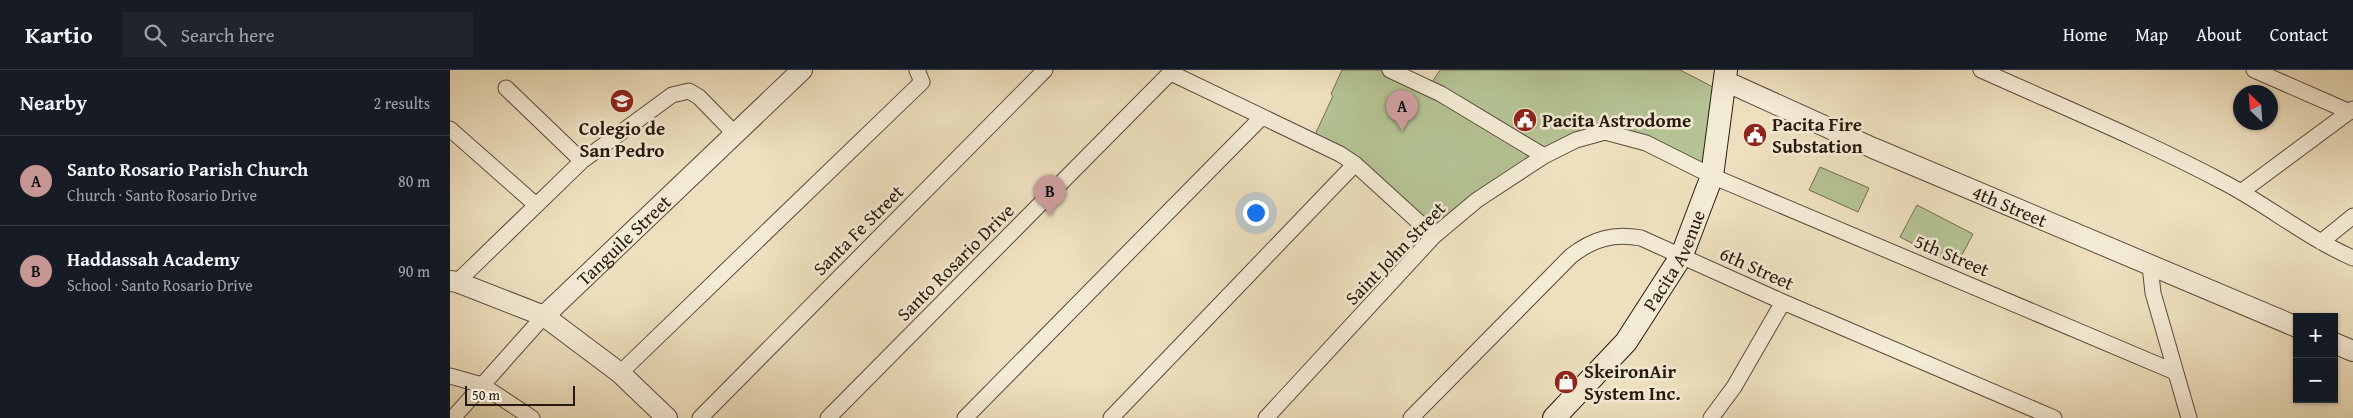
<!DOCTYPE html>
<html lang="en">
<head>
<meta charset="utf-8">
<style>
	:root { --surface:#171b24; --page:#20242c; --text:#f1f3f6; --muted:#9ea1a6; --line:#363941; --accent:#c59692 }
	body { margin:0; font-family:"Gentium Book Plus",serif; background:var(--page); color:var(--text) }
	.controls { position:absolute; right:15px; bottom:15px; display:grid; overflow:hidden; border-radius:0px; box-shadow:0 1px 4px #0004 }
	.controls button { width:45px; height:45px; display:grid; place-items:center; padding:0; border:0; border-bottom:1px solid var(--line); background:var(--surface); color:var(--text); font:25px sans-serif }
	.compass { position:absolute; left:1783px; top:15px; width:45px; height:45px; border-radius:50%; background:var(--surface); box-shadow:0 1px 4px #0004; rotate:335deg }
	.scale { position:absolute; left:15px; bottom:12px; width:110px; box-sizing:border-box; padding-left:5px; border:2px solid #261a0e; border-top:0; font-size:14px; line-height:18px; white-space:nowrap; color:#261a0e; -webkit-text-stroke:4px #f4ebd5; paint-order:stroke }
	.you { position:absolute; left:805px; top:142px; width:18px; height:18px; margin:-12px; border:4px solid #fff; border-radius:50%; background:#1a73e8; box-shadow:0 0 0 8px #1a73e833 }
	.badge { display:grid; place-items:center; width:32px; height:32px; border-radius:50%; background:var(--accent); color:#111; font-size:16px; font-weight:700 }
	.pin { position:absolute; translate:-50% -41px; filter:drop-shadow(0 1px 2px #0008) }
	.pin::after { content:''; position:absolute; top:26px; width:18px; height:15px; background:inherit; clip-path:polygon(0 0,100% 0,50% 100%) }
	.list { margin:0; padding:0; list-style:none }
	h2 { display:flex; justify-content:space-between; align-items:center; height:65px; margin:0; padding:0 20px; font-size:21px }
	h2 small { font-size:16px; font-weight:400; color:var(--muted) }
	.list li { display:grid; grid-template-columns:32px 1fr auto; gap:15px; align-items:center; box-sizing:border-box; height:90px; padding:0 20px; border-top:1px solid var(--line) }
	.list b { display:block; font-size:19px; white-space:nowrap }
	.list p { margin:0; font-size:16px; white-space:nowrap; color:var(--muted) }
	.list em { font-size:16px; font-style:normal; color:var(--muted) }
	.icon { flex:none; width:28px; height:28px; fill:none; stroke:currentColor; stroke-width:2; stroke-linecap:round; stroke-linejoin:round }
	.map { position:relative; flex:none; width:1903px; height:348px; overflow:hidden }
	header { display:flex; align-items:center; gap:30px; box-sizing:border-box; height:70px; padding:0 25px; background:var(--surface); border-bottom:1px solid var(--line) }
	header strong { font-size:24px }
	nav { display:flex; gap:28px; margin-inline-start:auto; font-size:18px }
	.search { width:350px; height:45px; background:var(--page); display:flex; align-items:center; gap:12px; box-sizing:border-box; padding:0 18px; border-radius:0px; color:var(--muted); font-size:19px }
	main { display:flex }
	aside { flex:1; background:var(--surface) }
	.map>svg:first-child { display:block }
	.green { fill:#b5c394; stroke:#6e6e51 }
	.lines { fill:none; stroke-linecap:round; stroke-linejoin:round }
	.minor-casing { stroke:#584c3a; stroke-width:17 }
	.tertiary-casing { stroke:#584c3a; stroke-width:22 }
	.secondary-casing { stroke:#261a0e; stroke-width:24 }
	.minor { stroke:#f4ebd5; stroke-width:15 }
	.tertiary { stroke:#f4ebd5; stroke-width:20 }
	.secondary { stroke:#f4ebd5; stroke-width:22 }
	.labels { text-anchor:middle; stroke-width:5; stroke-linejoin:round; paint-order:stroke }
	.poi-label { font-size:19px; font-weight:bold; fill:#261a0e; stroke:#f4ebd5; text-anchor:start }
	.street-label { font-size:19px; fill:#261a0e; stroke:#f4ebd5 }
</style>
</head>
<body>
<header>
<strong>Kartio</strong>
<div class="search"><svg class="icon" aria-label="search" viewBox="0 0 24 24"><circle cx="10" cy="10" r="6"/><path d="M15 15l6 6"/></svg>Search here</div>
<nav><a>Home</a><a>Map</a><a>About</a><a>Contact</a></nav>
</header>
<main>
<aside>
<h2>Nearby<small>2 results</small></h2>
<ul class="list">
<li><span class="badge">A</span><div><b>Santo Rosario Parish Church</b><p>Church · Santo Rosario Drive</p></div><em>80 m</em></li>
<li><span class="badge">B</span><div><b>Haddassah Academy</b><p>School · Santo Rosario Drive</p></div><em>90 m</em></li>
</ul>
</aside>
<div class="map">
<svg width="1903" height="348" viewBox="0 0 1903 348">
	<rect width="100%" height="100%" fill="#eee0be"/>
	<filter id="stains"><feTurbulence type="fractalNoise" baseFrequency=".004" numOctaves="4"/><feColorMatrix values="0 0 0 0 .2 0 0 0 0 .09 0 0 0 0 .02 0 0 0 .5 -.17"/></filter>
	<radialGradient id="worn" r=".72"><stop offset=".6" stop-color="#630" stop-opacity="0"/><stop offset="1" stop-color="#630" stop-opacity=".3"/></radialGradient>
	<path class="green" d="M892,0H939L1090,85L983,158L863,69L883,26L881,24Z
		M990,0H1230L1263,17L1259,105L1154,60L1094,86L981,14Z
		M1370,97L1419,118L1408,142L1359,120Z
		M1467,135L1523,164L1506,196L1450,167Z"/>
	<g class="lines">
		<g class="minor-casing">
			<path id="minor" d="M940,0L991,24L1094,86
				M1531,0C1613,37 1696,71 1775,113C1819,136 1857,168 1903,188
				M1804,0L1900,42
				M721,3L890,84L905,94L984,166
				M56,18L132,91
				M0,59L86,135
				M1791,122L1903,39
				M1871,172L1903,146
				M1700,196L1703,223L1739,348
				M7,212L132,91L222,25L239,21L249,27L285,64
				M170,303L472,12L467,0
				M0,306L32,315L82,348
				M3,348L94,246
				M250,348L595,0
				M378,348L723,0
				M515,348L812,47
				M661,348L905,94
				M816,348L984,166L1027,130L1094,86L1126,70L1155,62L1196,73L1262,106L1725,302
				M961,348L1121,186C1143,169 1163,163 1191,168L1333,232L1604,348
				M1261,348L1284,317L1333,232"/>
		</g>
		<g class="tertiary-casing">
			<g id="tertiary">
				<path id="s1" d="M1275,11L1423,78L1847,257"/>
				<path d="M0,211L7,212L94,246L170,303L217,348"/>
				<path id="s2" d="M94,246L352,0"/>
				<path d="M1884,273L1903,281"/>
			</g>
		</g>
		<g class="secondary-casing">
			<g id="secondary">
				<path id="s3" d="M1104,348L1176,272L1232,185L1262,106L1276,0"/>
			</g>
		</g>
		<use href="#minor" class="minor"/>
		<use href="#tertiary" class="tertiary"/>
		<use href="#secondary" class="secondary"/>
	</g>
	<defs>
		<g id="school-disc" transform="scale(1.25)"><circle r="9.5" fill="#8f2418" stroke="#f4ebd5"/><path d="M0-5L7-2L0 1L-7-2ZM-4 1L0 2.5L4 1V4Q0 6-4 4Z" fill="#fff"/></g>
		<g id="civic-disc" transform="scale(1.25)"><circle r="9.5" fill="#8f2418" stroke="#f4ebd5"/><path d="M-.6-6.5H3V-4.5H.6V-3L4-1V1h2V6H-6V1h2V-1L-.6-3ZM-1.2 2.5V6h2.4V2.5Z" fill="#fff"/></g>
		<g id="shop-disc" transform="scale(1.25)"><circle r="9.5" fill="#8f2418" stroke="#f4ebd5"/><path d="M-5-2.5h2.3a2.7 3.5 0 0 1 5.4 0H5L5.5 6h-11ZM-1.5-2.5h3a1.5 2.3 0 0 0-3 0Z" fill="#fff"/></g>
	</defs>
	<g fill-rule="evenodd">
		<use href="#school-disc" x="172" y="31"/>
		<use href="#civic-disc" x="1075" y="50"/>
		<use href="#civic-disc" x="1305" y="65"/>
		<use href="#shop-disc" x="1116" y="312"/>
	</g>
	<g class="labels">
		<g class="poi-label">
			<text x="1092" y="57">Pacita Astrodome</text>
			<text x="1322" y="61">Pacita Fire<tspan x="1322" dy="22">Substation</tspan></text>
			<text x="172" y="65" text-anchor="middle">Colegio de<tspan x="172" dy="22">San Pedro</tspan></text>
			<text x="1134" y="308">SkeironAir<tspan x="1134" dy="22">System Inc.</tspan></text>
		</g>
		<g class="street-label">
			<text dy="7" stroke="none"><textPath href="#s1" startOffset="311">4th Street</textPath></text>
			<text transform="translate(408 160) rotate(-45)" y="7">Santa Fe Street</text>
			<text dy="7" stroke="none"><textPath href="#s2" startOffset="110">Tanguile Street</textPath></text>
			<text transform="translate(945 183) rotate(-46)" y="7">Saint John Street</text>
			<text transform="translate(1502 185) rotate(23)" y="7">5th Street</text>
			<text dy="7" stroke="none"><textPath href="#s3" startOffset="200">Pacita Avenue</textPath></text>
			<text transform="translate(505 192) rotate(-45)" y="7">Santo Rosario Drive</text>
			<text transform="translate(1307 198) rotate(24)" y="7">6th Street</text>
		</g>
	</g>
	<rect width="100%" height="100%" filter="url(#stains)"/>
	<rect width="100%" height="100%" fill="url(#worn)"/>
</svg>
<div class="controls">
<button>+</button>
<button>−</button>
</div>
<svg class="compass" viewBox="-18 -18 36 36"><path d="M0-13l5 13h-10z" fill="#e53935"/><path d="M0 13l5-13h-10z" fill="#9ea1a6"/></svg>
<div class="scale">50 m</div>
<div class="you"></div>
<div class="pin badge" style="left:952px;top:61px">A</div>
<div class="pin badge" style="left:600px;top:146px">B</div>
</div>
</main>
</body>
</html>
